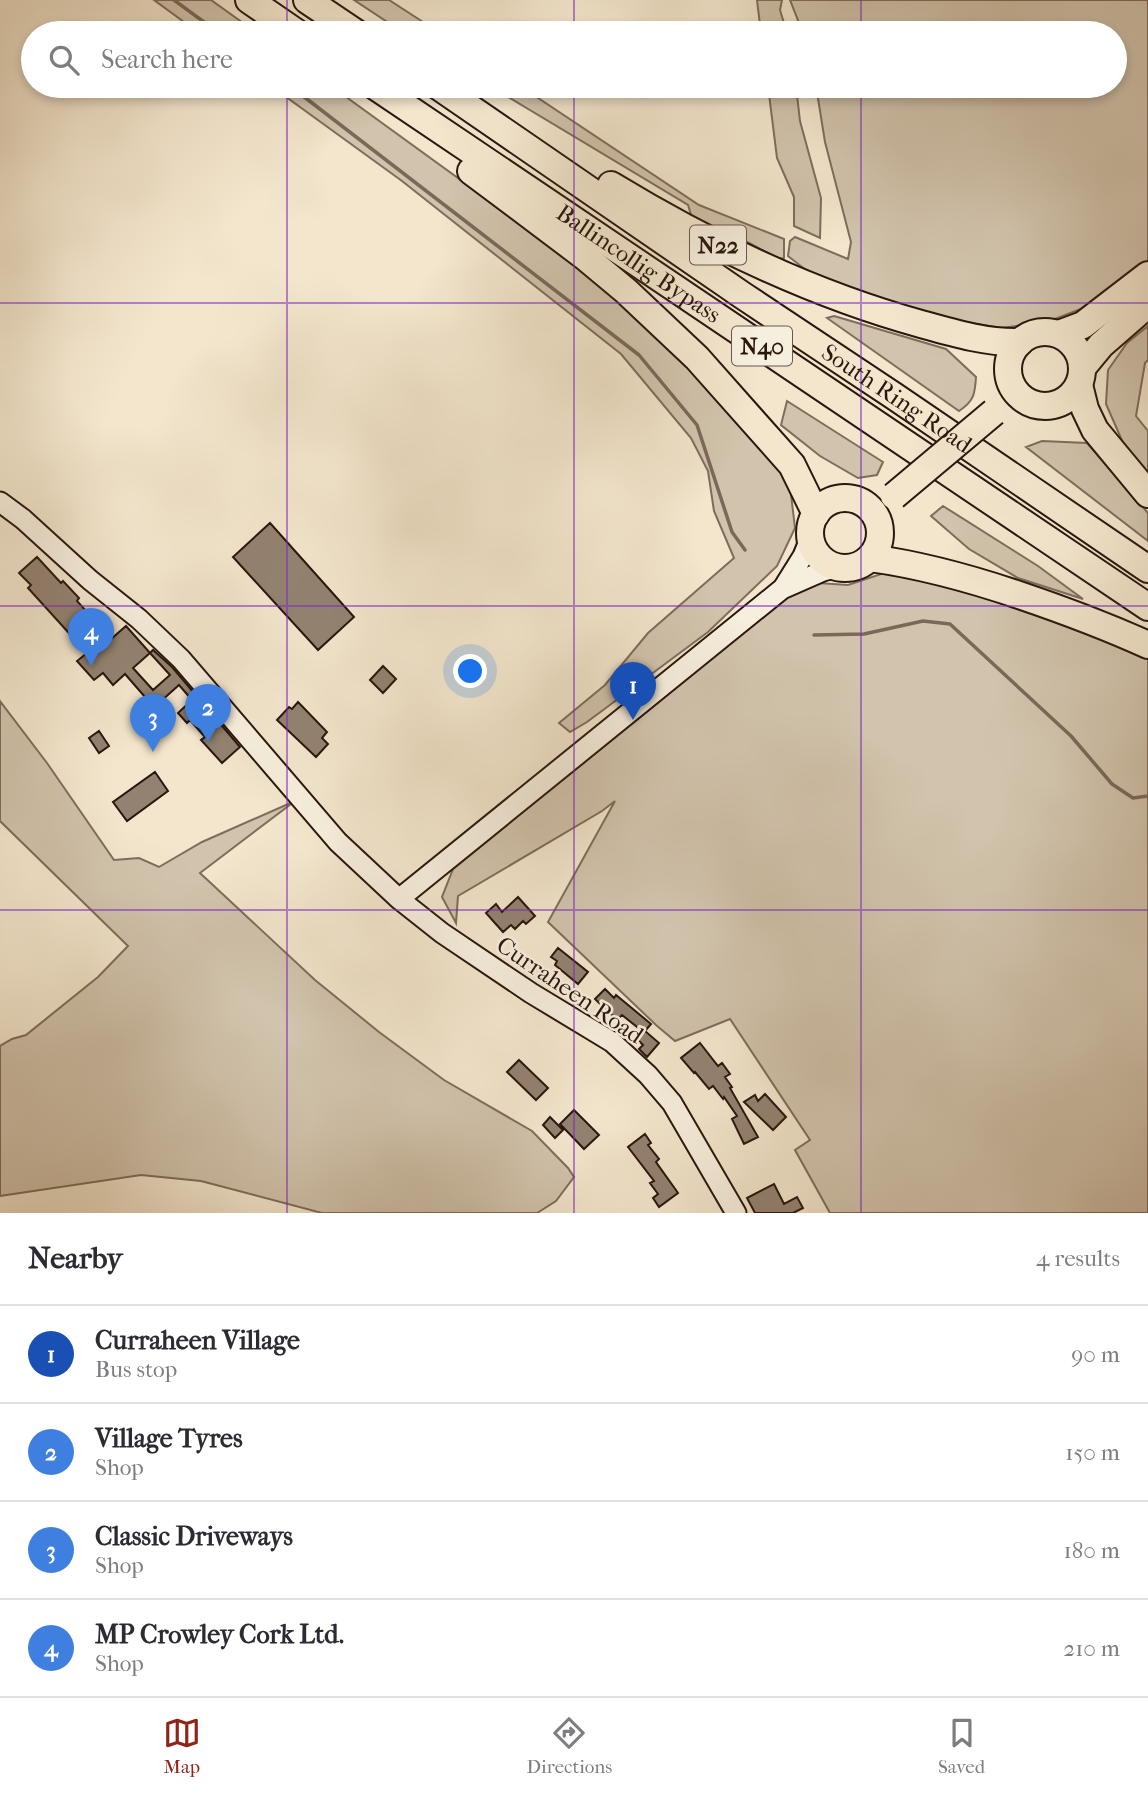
<!DOCTYPE html>
<html lang="en">
<head>
<meta charset="utf-8">
<style>
	:root { --surface:#fff; --page:#f7f7f7; --text:#2b2b33; --muted:#7c7c81; --line:#e1e1e2; --accent:#8f2418 }
	body { margin:0; font-family:"IM FELL French Canon",serif; background:var(--page); color:var(--text) }
	.you { position:absolute; left:471px; top:672px; width:24px; height:24px; margin:-18px; border:5px solid #fff; border-radius:50%; background:#1a73e8; box-shadow:0 0 0 10px #1a73e833 }
	.badge { display:grid; place-items:center; width:46px; height:46px; border-radius:50%; background:var(--accent); color:#fff; font-size:23px; font-weight:700 }
	.pin { position:absolute; translate:-50% -58px; filter:drop-shadow(0 2px 4px #0008) }
	.pin::after { content:''; position:absolute; top:37px; width:24px; height:21px; background:inherit; clip-path:polygon(0 0,100% 0,50% 100%) }
	.list { margin:0; padding:0; list-style:none }
	h2 { display:flex; justify-content:space-between; align-items:center; height:91px; margin:0; padding:0 28px; font-size:30px }
	h2 small { font-size:23px; font-weight:400; color:var(--muted) }
	.list li { display:grid; grid-template-columns:46px 1fr auto; gap:21px; align-items:center; box-sizing:border-box; height:98px; padding:0 28px; border-top:2px solid var(--line) }
	.list b { display:block; font-size:26px; white-space:nowrap }
	.list p { margin:0; font-size:23px; white-space:nowrap; color:var(--muted) }
	.list em { font-size:23px; font-style:normal; color:var(--muted) }
	.icon { flex:none; width:38px; height:38px; fill:none; stroke:currentColor; stroke-width:2; stroke-linecap:round; stroke-linejoin:round }
	.map { position:relative; flex:none; width:1148px; height:1213px; overflow:hidden }
	.search { position:absolute; background:var(--surface); box-shadow:0 4px 10px #0003; left:21px; right:21px; top:21px; height:77px; display:flex; align-items:center; gap:18px; box-sizing:border-box; padding:0 24px; border-radius:38px; color:var(--muted); font-size:26px }
	.sheet { height:483px; background:var(--surface) }
	nav { display:flex; justify-content:space-around; align-items:center; box-sizing:border-box; height:98px; border-top:2px solid var(--line); background:var(--surface); font-size:19px; color:var(--muted) }
	nav a { display:grid; justify-items:center; gap:4px }
	nav .on { color:var(--accent) }
	.map>svg:first-child { display:block }
	.green { fill:#d1c3ac; stroke:#7e6c5c; stroke-width:2 }
	.lines { fill:none; stroke-linecap:round; stroke-linejoin:round }
	.stream { stroke:#7a6859; stroke-width:3.5 }
	.building { fill:#938271; stroke:#2a160d; stroke-width:2; fill-rule:evenodd }
	.secondary-casing { stroke:#2a160d; stroke-width:23 }
	.highway-casing { stroke:#2a160d; stroke-width:30 }
	.secondary { stroke:#f7efde; stroke-width:19 }
	.highway { stroke:#f3e6cd; stroke-width:26 }
	.highway-bridge-casing { stroke:#2a160d; stroke-width:30; stroke-linecap:butt }
	.highway-bridge { stroke:#f3e6cd; stroke-width:26 }
	.grid { fill:none; stroke:#7b2cbf; stroke-width:2; stroke-opacity:0.55 }
	.labels { text-anchor:middle; stroke-width:5; stroke-linejoin:round; paint-order:stroke }
	.shield { fill:#f7efde; stroke:#68574c; stroke-width:2 }
	.shield-label { font-size:23px; font-weight:bold; fill:#2a160d }
	.street-label { font-size:24px; fill:#2a160d; stroke:#f7efde }
</style>
</head>
<body>
<div class="map">
<svg width="1148" height="1213" viewBox="0 0 1148 1213">
	<rect width="100%" height="100%" fill="#f3e6cd"/>
	<filter id="stains"><feTurbulence type="fractalNoise" baseFrequency=".00286" numOctaves="4"/><feColorMatrix values="0 0 0 0 .2 0 0 0 0 .09 0 0 0 0 .02 0 0 0 .5 -.17"/></filter>
	<radialGradient id="worn" r=".72"><stop offset=".6" stop-color="#630" stop-opacity="0"/><stop offset="1" stop-color="#630" stop-opacity=".3"/></radialGradient>
	<path class="green" d="M154,0H211L257,33H199Z
		M354,0H389L440,33H404Z
		M757,0H782L780,10L787,33H761Z
		M790,0H1148V262L1086,307L1047,322L1001,328L949,319L868,297L811,274L788,256L790,241L795,237L848,259L851,242L825,142L816,86H1115V33H803Z
		M271,86H331L567,257L675,348L774,458L790,486L795,528L777,566L708,632L587,722L570,732L559,723L605,685L648,633L734,558L714,511L708,471L691,438L621,354L402,181Z
		M490,86H520L699,205L784,239V258L779,259L734,235L692,218L688,205Z
		M768,86H796L800,121L821,198L820,238L794,226V197L777,158Z
		M834,316L946,349L976,377C975,394 974,401 959,411L827,318Z
		M1148,326V360L1145,363L1136,416L1148,431V473L1124,445L1106,404L1108,370L1127,343Z
		M787,401L883,462L877,475L858,478L820,456L781,425Z
		M1042,441L1087,443L1148,513V541L1026,447Z
		M943,506L1038,566L1083,599L1018,578L969,549L931,516Z
		M884,573L998,597L1148,656V1213H830L795,1150L810,1140L730,1019L675,1041L656,1025L548,922L615,801L602,811L458,896L456,923L442,897L453,869L796,590L818,583L848,585Z
		M0,701L47,763L114,860L139,858L159,867L202,842L295,801L200,873L315,980L379,1032L444,1080L532,1131L568,1168L574,1177L556,1201L537,1213H322L201,1181L141,1175L0,1196V1046L12,1039L26,1035L98,977L128,946L0,821Z"/>
	<g class="lines">
		<path class="stream" d="M174,0L219,33
			M290,86L639,355L697,425L732,532L745,550
			M814,635L864,634L923,621L950,624L1071,736L1112,784L1133,798L1148,796"/>
	</g>
	<path class="building" d="M270,523L354,617L318,650L233,557Z
		M37,557L61,583L63,581L79,598L77,601L111,639L126,626L150,653L153,650L172,667L240,747L222,763L201,740L205,737L190,720L187,723L178,713L192,700L179,685L160,702L158,699L152,705L125,674L113,685L103,673L94,680L77,661L87,653L28,588L31,585L19,573ZM150,653L170,675L153,690L133,668Z
		M383,666L396,679L383,693L370,680Z
		M298,702L327,732L322,738L328,744L316,757L277,720L289,707L292,709Z
		M99,731L109,746L99,753L89,738Z
		M155,772L168,791L127,821L113,802Z
		M518,897L535,916L526,924L523,921L515,929L511,925L503,932L486,913L496,904L502,912Z
		M558,948L588,972L578,984L555,965L557,961L551,957Z
		M605,989L614,998L616,995L651,1024L645,1031L659,1043L647,1057L639,1049L643,1045L636,1038L642,1031L622,1015L617,1020L595,999Z
		M700,1043L718,1066L722,1063L730,1074L725,1077L732,1087L730,1088L758,1137L744,1144L732,1119L737,1116L724,1097L723,1099L713,1086L709,1089L695,1072L694,1073L681,1058Z
		M519,1060L548,1088L536,1100L507,1072Z
		M765,1094L786,1117L773,1130L744,1102L755,1095L758,1101Z
		M574,1110L599,1135L584,1149L560,1124Z
		M550,1117L563,1130L555,1138L543,1125Z
		M645,1134L651,1143L648,1145L659,1159L656,1162L678,1193L659,1207L653,1198L658,1194L650,1183L654,1181L628,1147Z
		M774,1184L784,1204L797,1197L803,1208L793,1213H755L747,1198Z"/>
	<g class="lines">
		<g class="secondary-casing">
			<path id="secondary" d="M0,502L23,519L90,580L139,619L181,659L338,842L399,899L442,933L531,993L612,1042L648,1075L672,1103L736,1213
				M783,588L803,556L810,539
				M399,899L782,589L823,571L838,567"/>
		</g>
		<g class="highway-casing">
			<g id="highway">
				<path d="M249,0L297,33"/>
				<path d="M307,0L356,33"/>
				<path id="s1" d="M375,86L1148,607"/>
				<path id="s2" d="M438,86L742,295L894,396L1148,569"/>
				<path d="M471,171L584,256L626,291L697,358L792,465L816,514"/>
				<path d="M611,185C708,244 812,294 921,324C953,333 987,343 1020,342"/>
				<circle cx="1045" cy="369" r="37"/>
				<path d="M1059,334L1083,325L1148,275"/>
				<path d="M1082,368L1101,345L1148,304"/>
				<path d="M1079,385L1085,409L1095,430L1148,494"/>
				<circle cx="845" cy="533" r="35"/>
				<path d="M870,558C922,565 972,579 1022,596C1066,611 1106,626 1148,645"/>
			</g>
		</g>
		<use href="#secondary" class="secondary"/>
		<use href="#highway" class="highway"/>
		<g class="highway-bridge-casing">
			<path id="highway-bridge" d="M894,496L994,412"/>
		</g>
		<use href="#highway-bridge" class="highway-bridge"/>
	</g>
	<path class="grid" d="M287,0V33M574,0V33M861,0V33M287,86V1213M574,86V1213M861,86V1213M0,303H1148M0,606H1148M0,910H1148"/>
	<g class="labels">
		<g class="shield">
			<rect x="690" y="225.5" width="56" height="39" rx="5"/>
			<rect x="732" y="326.5" width="60" height="39" rx="5"/>
		</g>
		<g class="shield-label">
			<text x="718" y="253">N22</text>
			<text x="762" y="354">N40</text>
		</g>
		<g class="street-label">
			<text dy="8" stroke="none"><textPath href="#s1" startOffset="318">Ballincollig Bypass</textPath></text>
			<text dy="8" stroke="none"><textPath href="#s2" startOffset="555">South Ring Road</textPath></text>
			<text transform="translate(570 990) rotate(34)" y="8">Curraheen Road</text>
		</g>
	</g>
	<rect width="100%" height="100%" filter="url(#stains)"/>
	<rect width="100%" height="100%" fill="url(#worn)"/>
</svg>
<div class="you"></div>
<div class="pin badge" style="left:633px;top:720px;background:#1a4fb4">1</div>
<div class="pin badge" style="left:208px;top:742px;background:#3f7fe0">2</div>
<div class="pin badge" style="left:153px;top:752px;background:#3f7fe0">3</div>
<div class="pin badge" style="left:91px;top:666px;background:#3f7fe0">4</div>
<div class="search"><svg class="icon" aria-label="search" viewBox="0 0 24 24"><circle cx="10" cy="10" r="6"/><path d="M15 15l6 6"/></svg>Search here</div>
</div>
<section class="sheet">
<h2>Nearby<small>4 results</small></h2>
<ul class="list">
<li><span class="badge" style="background:#1a4fb4">1</span><div><b>Curraheen Village</b><p>Bus stop</p></div><em>90 m</em></li>
<li><span class="badge" style="background:#3f7fe0">2</span><div><b>Village Tyres</b><p>Shop</p></div><em>150 m</em></li>
<li><span class="badge" style="background:#3f7fe0">3</span><div><b>Classic Driveways</b><p>Shop</p></div><em>180 m</em></li>
<li><span class="badge" style="background:#3f7fe0">4</span><div><b>MP Crowley Cork Ltd.</b><p>Shop</p></div><em>210 m</em></li>
</ul>
</section>
<nav>
<a class="on"><svg class="icon" aria-label="map" viewBox="0 0 24 24"><path d="M3 6l6-2 6 2 6-2v14l-6 2-6-2-6 2zM9 4v14M15 6v14"/></svg>Map</a>
<a><svg class="icon" aria-label="directions" viewBox="0 0 24 24"><path d="M12 3l9 9-9 9-9-9zM9 14v-3h6M13 9l2 2-2 2"/></svg>Directions</a>
<a><svg class="icon" aria-label="saved" viewBox="0 0 24 24"><path d="M7 4h10v16l-5-4-5 4z"/></svg>Saved</a>
</nav>
</body>
</html>
